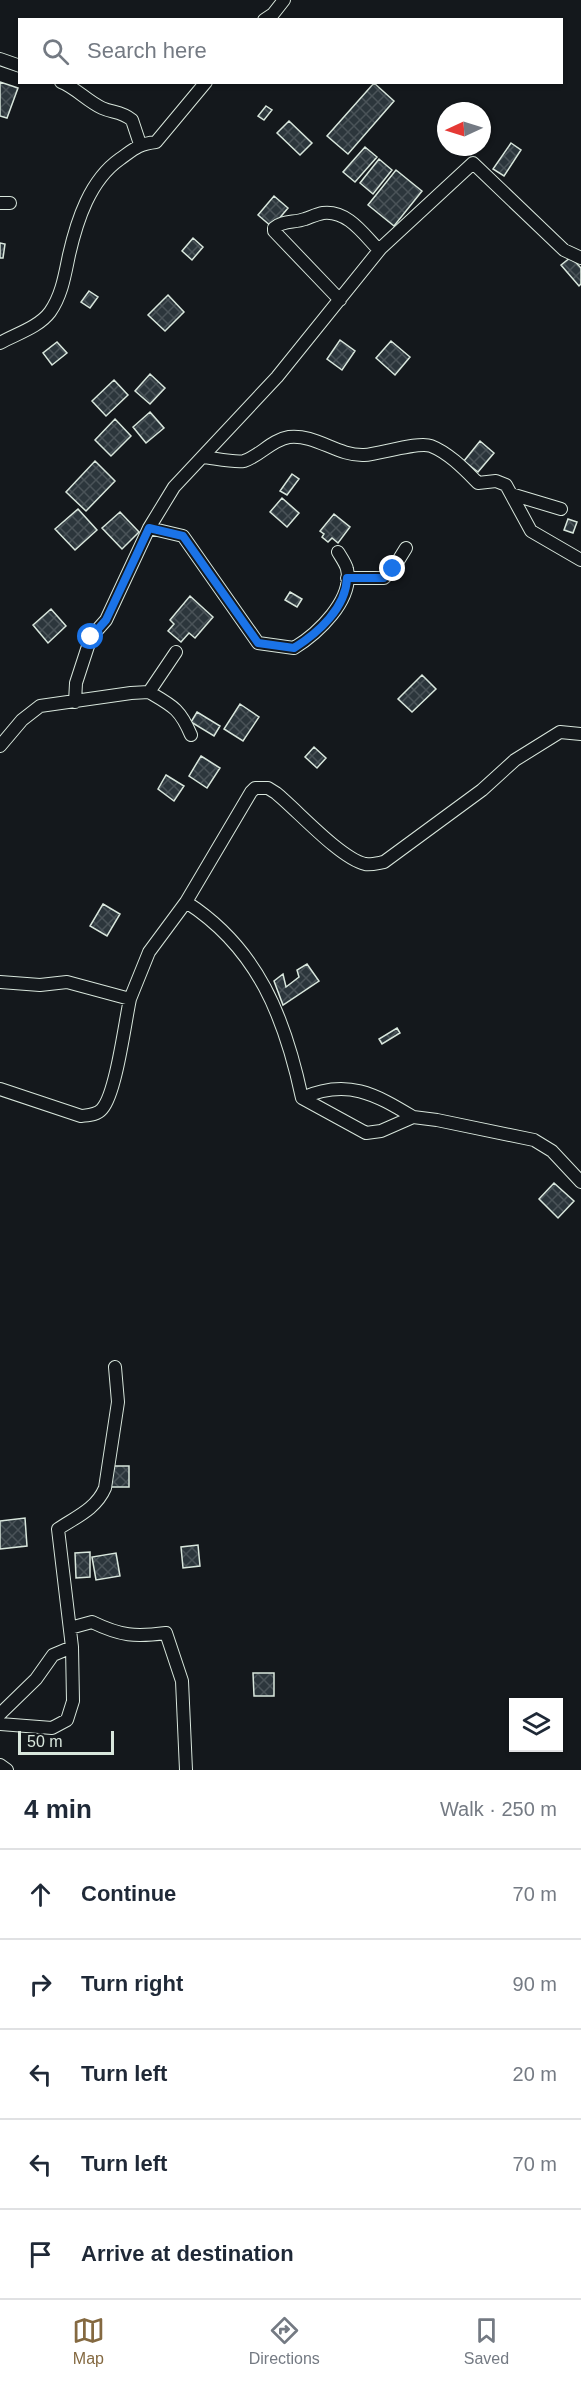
<!DOCTYPE html>
<html lang="en">
<head>
<meta charset="utf-8">
<style>
	:root { --surface:#fff; --page:#f6f6f7; --text:#1f2937; --muted:#747a83; --line:#e0e1e3; --accent:#846941 }
	body { margin:0; font-family:Arial,sans-serif; background:var(--page); color:var(--text) }
	.controls { position:absolute; right:18px; bottom:18px; display:grid; overflow:hidden; border-radius:0px; box-shadow:0 2px 4px #0004 }
	.controls button { width:54px; height:54px; display:grid; place-items:center; padding:0; border:0; border-bottom:2px solid var(--line); background:var(--surface); color:var(--text); font:30px sans-serif }
	.compass { position:absolute; left:437px; top:102px; width:54px; height:54px; border-radius:50%; background:var(--surface); box-shadow:0 2px 4px #0004; rotate:266deg }
	.scale { position:absolute; left:18px; bottom:15px; width:96px; box-sizing:border-box; padding-left:6px; border:3px solid #d8e6dc; border-top:0; font-size:16px; line-height:21px; white-space:nowrap; color:#d8e6dc; -webkit-text-stroke:4px #14181c; paint-order:stroke }
	.stop { position:absolute; width:18px; height:18px; margin:-14px; border:4px solid #1a73e8; border-radius:50%; background:#fff }
	.stop.end { background:#1a73e8; border-color:#fff; box-shadow:0 2px 6px #0008 }
	.list { margin:0; padding:0; list-style:none }
	h2 { display:flex; justify-content:space-between; align-items:center; height:78px; margin:0; padding:0 24px; font-size:26px }
	h2 small { font-size:20px; font-weight:400; color:var(--muted) }
	.list li { display:grid; grid-template-columns:39px 1fr auto; gap:18px; align-items:center; box-sizing:border-box; height:90px; padding:0 24px; border-top:2px solid var(--line) }
	.list b { display:block; font-size:22px; white-space:nowrap }
	.list em { font-size:20px; font-style:normal; color:var(--muted) }
	.icon { flex:none; width:33px; height:33px; fill:none; stroke:currentColor; stroke-width:2; stroke-linecap:round; stroke-linejoin:round }
	.map { position:relative; flex:none; width:581px; height:1770px; overflow:hidden }
	.search { position:absolute; background:var(--surface); box-shadow:0 2px 4px #0004; left:18px; right:18px; top:18px; height:66px; display:flex; align-items:center; gap:15px; box-sizing:border-box; padding:0 21px; border-radius:0px; color:var(--muted); font-size:22px }
	.sheet { height:528px; background:var(--surface) }
	nav { display:flex; justify-content:space-around; align-items:center; box-sizing:border-box; height:84px; border-top:2px solid var(--line); background:var(--surface); font-size:16px; color:var(--muted) }
	nav a { display:grid; justify-items:center; gap:3px }
	nav .on { color:var(--accent) }
	.map>svg:first-child { display:block }
	.building { fill:url(#building-cross-hatch); stroke:#d8e6dc; stroke-width:1.5 }
	.lines { fill:none; stroke-linecap:round; stroke-linejoin:round }
	.minor-casing { stroke:#d8e6dc; stroke-width:14 }
	.minor { stroke:#14181c; stroke-width:12 }
	.route { stroke:#1a73e8; stroke-width:8 }
</style>
</head>
<body>
<div class="map">
<svg width="581" height="1770" viewBox="0 0 581 1770">
	<defs>
		<pattern id="building-cross-hatch" width="8" height="8" patternUnits="userSpaceOnUse" patternTransform="scale(1.5)"><rect width="8" height="8" fill="#2c363c"/><path d="M0 0l8 8M0 8l8-8" fill="none" stroke="#4a5358"/></pattern>
	</defs>
	<rect width="100%" height="100%" fill="#14181c"/>
	<path class="building" d="M0,82L18,88L7,118L0,116Z
		M374,83L394,101L348,154L327,136Z
		M266,106L272,110L264,120L258,116Z
		M289,121L312,143L300,155L277,133Z
		M511,143L521,150L504,176L493,169Z
		M365,147L377,157L355,182L343,172Z
		M379,159L392,170L373,194L360,183Z
		M396,170L422,191L394,226L368,205Z
		M274,196L288,208L272,227L258,215Z
		M193,238L203,247L192,260L182,251Z
		M0,243L5,244L3,258H0Z
		M571,257L581,268V284L579,286L561,265Z
		M89,291L98,297L90,308L81,302Z
		M168,295L184,312L165,331L148,315Z
		M340,340L355,351L342,370L327,359Z
		M391,341L410,357L395,375L376,358Z
		M57,342L67,353L52,365L43,353Z
		M150,374L165,388L150,404L135,391Z
		M114,380L128,395L106,416L92,401Z
		M150,412L164,428L146,443L133,427Z
		M115,419L131,436L111,456L95,440Z
		M480,441L494,453L478,472L464,461Z
		M95,461L115,481L86,511L66,492Z
		M292,474L299,479L287,495L280,491Z
		M282,498L299,513L287,527L270,512Z
		M78,509L97,530L75,550L55,529Z
		M120,512L139,532L122,549L102,528Z
		M334,514L350,527L338,543L332,538L328,542L322,537L324,534L320,531Z
		M568,519L577,522L573,533L564,530Z
		M290,592L302,599L297,607L285,600Z
		M190,596L213,617L195,638L189,633L181,642L168,631L174,624L170,620Z
		M51,609L66,626L48,643L33,625Z
		M422,675L436,689L412,712L398,699Z
		M240,704L259,717L243,741L224,729Z
		M197,712L220,726L214,736L191,722Z
		M314,747L326,758L317,768L305,757Z
		M201,756L220,768L207,788L189,776Z
		M166,775L184,786L174,801L158,789Z
		M103,904L120,914L107,936L90,926Z
		M307,964L319,981L283,1005L274,981L283,974L286,987L299,977L297,970Z
		M397,1028L400,1033L382,1044L379,1039Z
		M554,1183L574,1201L558,1218L539,1199Z
		M110,1466H129V1487H111Z
		M25,1518L27,1546L0,1549V1521Z
		M198,1545L200,1566L183,1568L181,1547Z
		M90,1552V1577L76,1578L75,1553Z
		M116,1553L120,1576L96,1580L92,1557Z
		M253,1673H274V1696H254Z"/>
	<g class="lines">
		<g class="minor-casing">
			<path id="minor" d="M264,20L273,14L284,0
				M0,59L20,66
				M61,82C76,88 87,101 102,108C113,113 121,111 132,120L140,144
				M0,203H10
				M340,300L274,231V228C283,220 294,223 305,219C311,217 317,214 323,213C348,210 364,235 379,250
				M0,343C16,334 39,327 50,312C62,295 65,274 69,255C77,220 90,180 120,159C134,149 138,144 156,142L206,82
				M203,457C213,458 236,463 244,461C260,456 271,440 289,437C316,434 337,456 364,455C380,454 419,441 431,446C449,453 465,470 478,483L496,481L506,485L531,531L581,560
				M511,494L561,509
				M149,528L183,536L258,643L294,648C317,634 354,600 347,569C346,564 341,557 338,552
				M347,578H384L393,569L406,548
				M149,692C173,706 180,709 191,735
				M75,702L76,683L91,637L106,620L149,528L174,487L277,377L381,248L473,163L564,250L581,258
				M0,746L22,720L40,706L131,693L149,692L176,652
				M186,902L251,792L255,788H268L276,793C298,811 340,858 365,864C371,865 378,863 384,862L482,790L515,760L560,732L581,734
				M0,982L40,985L67,982L130,999L149,952L186,902C258,948 285,1018 302,1098L366,1133L381,1131L413,1117L437,1120L534,1140L552,1151L581,1182
				M0,1089L81,1116C89,1115 97,1115 102,1109C116,1094 125,1022 130,999
				M302,1098C347,1078 375,1094 413,1117
				M70,1628L92,1622C121,1636 135,1637 166,1633L182,1681L186,1770
				M0,1714L36,1679L53,1655L72,1647L58,1529C76,1517 96,1509 105,1488L118,1402L115,1367
				M0,1724L52,1728L67,1720L73,1701L72,1647
				M0,1765L7,1770"/>
		</g>
		<use href="#minor" class="minor"/>
	</g>
	<g class="lines">
		<path class="route" d="M91,637L106,620L149,528L183,536L258,643L294,648C318,633 346,608 347,578H384L393,569"/>
	</g>
</svg>
<div class="controls">
<button><svg class="icon" aria-label="layers" viewBox="0 0 24 24"><path d="M12 4l9 5-9 5-9-5zM3 14l9 5 9-5"/></svg></button>
</div>
<svg class="compass" viewBox="-18 -18 36 36"><path d="M0-13l5 13h-10z" fill="#e53935"/><path d="M0 13l5-13h-10z" fill="#747a83"/></svg>
<div class="scale">50 m</div>
<div class="stop" style="left:91px;top:637px"></div>
<div class="stop end" style="left:393px;top:569px"></div>
<div class="search"><svg class="icon" aria-label="search" viewBox="0 0 24 24"><circle cx="10" cy="10" r="6"/><path d="M15 15l6 6"/></svg>Search here</div>
</div>
<section class="sheet">
<h2>4 min<small>Walk · 250 m</small></h2>
<ul class="list">
<li><svg class="icon" aria-label="ahead" viewBox="0 0 24 24"><path d="M12 20V5M6 11l6-6 6 6"/></svg><div><b>Continue</b></div><em>70 m</em></li>
<li><svg class="icon" aria-label="right" viewBox="0 0 24 24"><path d="M7 20v-9h11M14 6l5 5-5 5"/></svg><div><b>Turn right</b></div><em>90 m</em></li>
<li><svg class="icon" aria-label="left" viewBox="0 0 24 24"><path d="M17 20v-9H6M10 6l-5 5 5 5"/></svg><div><b>Turn left</b></div><em>20 m</em></li>
<li><svg class="icon" aria-label="left" viewBox="0 0 24 24"><path d="M17 20v-9H6M10 6l-5 5 5 5"/></svg><div><b>Turn left</b></div><em>70 m</em></li>
<li><svg class="icon" aria-label="arrive" viewBox="0 0 24 24"><path d="M6 21V4h12l-3 4 3 4H6"/></svg><div><b>Arrive at destination</b></div></li>
</ul>
</section>
<nav>
<a class="on"><svg class="icon" aria-label="map" viewBox="0 0 24 24"><path d="M3 6l6-2 6 2 6-2v14l-6 2-6-2-6 2zM9 4v14M15 6v14"/></svg>Map</a>
<a><svg class="icon" aria-label="directions" viewBox="0 0 24 24"><path d="M12 3l9 9-9 9-9-9zM9 14v-3h6M13 9l2 2-2 2"/></svg>Directions</a>
<a><svg class="icon" aria-label="saved" viewBox="0 0 24 24"><path d="M7 4h10v16l-5-4-5 4z"/></svg>Saved</a>
</nav>
</body>
</html>
